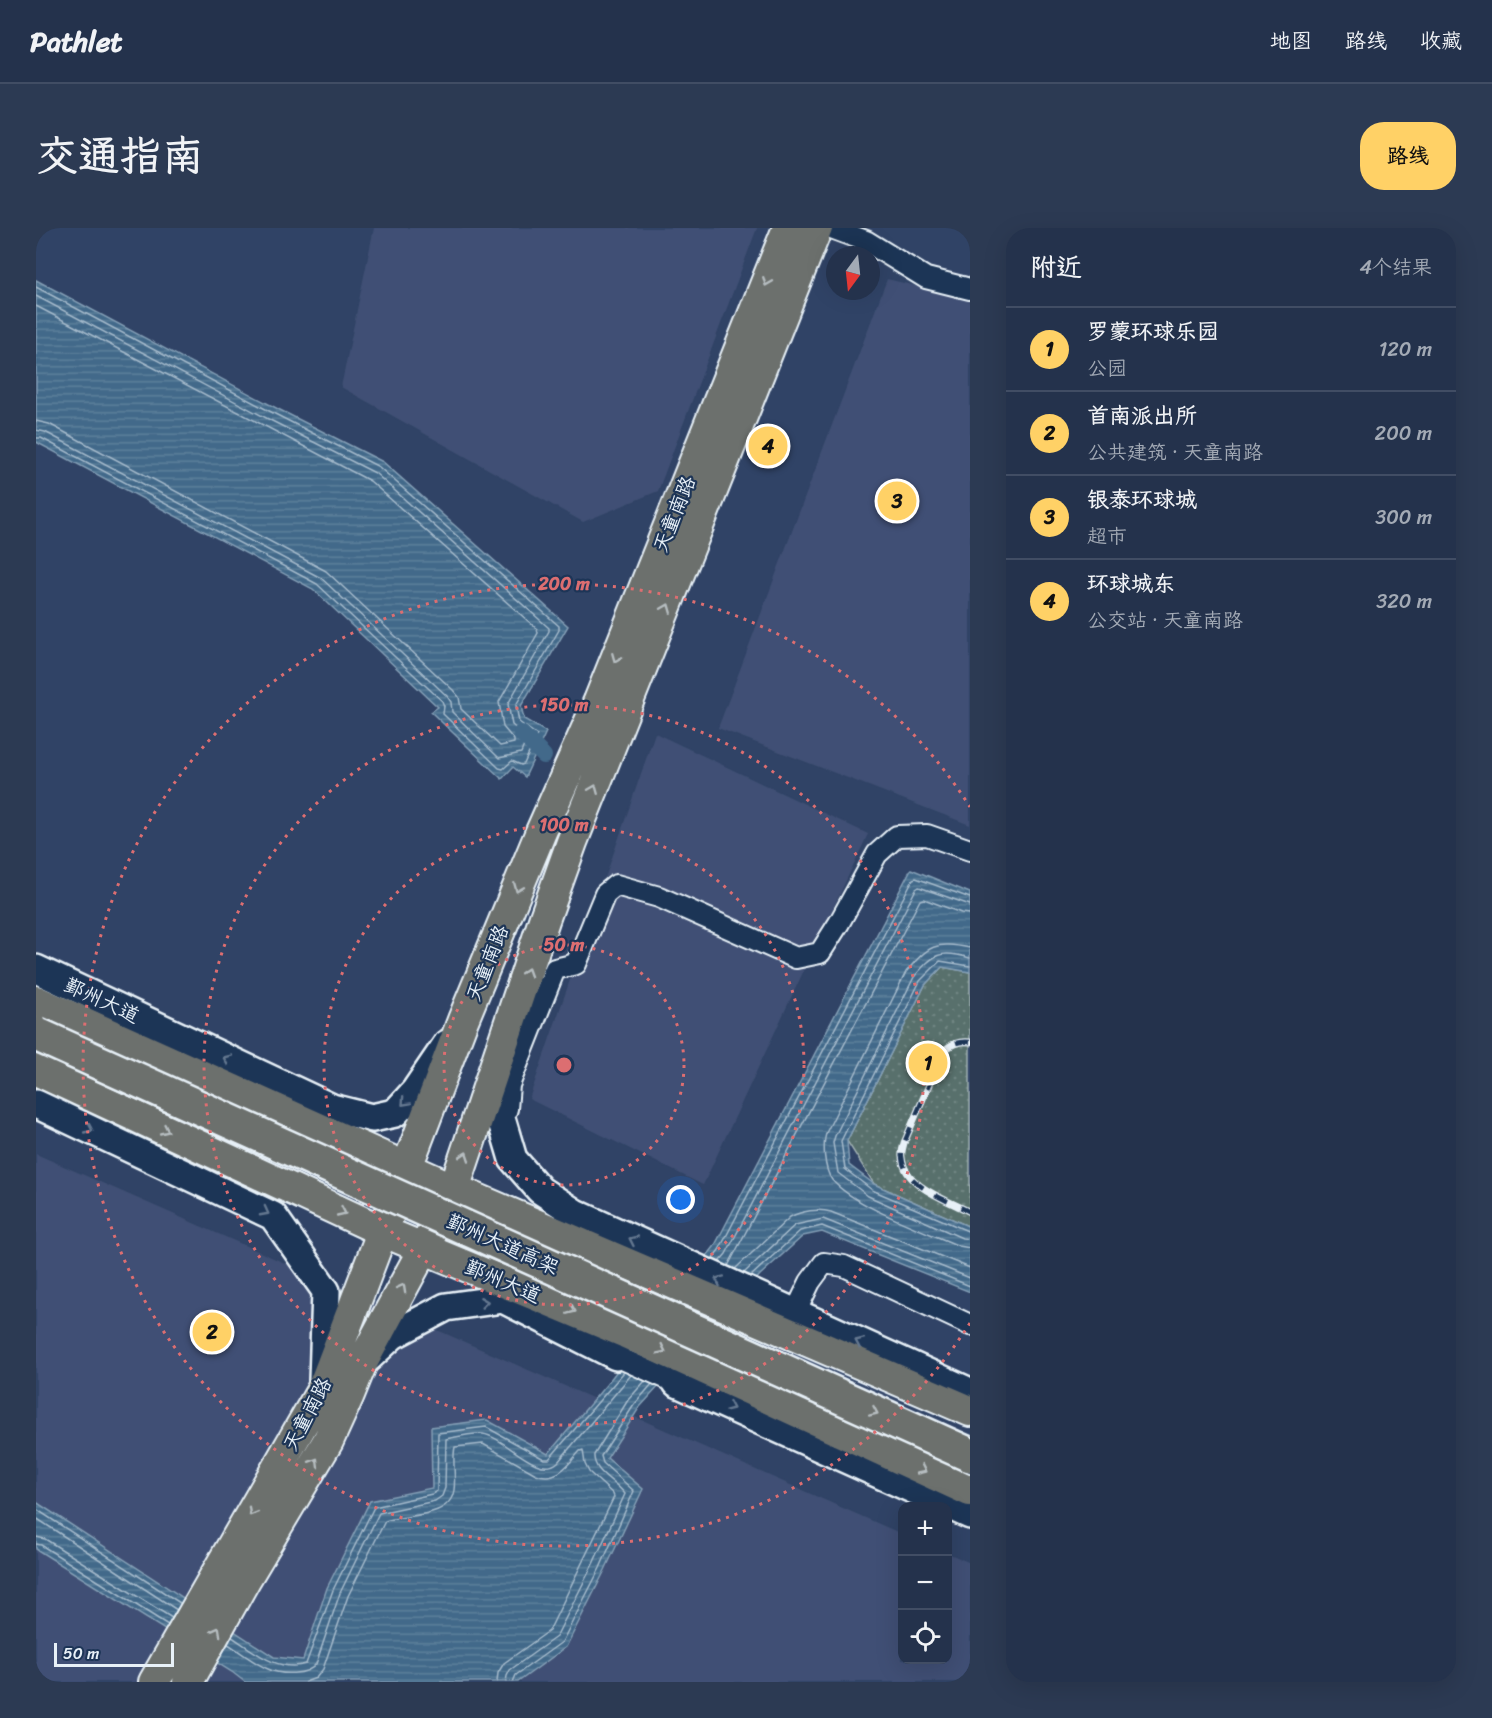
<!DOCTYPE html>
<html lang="zh">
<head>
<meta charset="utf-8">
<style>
	:root { --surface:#24324c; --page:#2c3a53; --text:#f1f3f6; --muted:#a3aab5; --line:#414d64; --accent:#ffd166 }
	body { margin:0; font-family:Sriracha,"LXGW WenKai TC",sans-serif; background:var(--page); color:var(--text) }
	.controls { position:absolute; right:18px; bottom:18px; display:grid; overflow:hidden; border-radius:12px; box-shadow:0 6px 24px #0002 }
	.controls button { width:54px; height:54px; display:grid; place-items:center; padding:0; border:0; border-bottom:2px solid var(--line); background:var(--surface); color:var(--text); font:30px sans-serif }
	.compass { position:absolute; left:790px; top:18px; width:54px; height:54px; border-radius:50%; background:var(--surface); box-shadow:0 6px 24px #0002; rotate:195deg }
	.scale { position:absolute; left:18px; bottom:15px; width:120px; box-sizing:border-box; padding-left:6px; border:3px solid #e8f1f8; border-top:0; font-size:16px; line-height:21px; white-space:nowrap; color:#e8f1f8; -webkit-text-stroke:4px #1d3557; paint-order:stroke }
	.you { position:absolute; left:645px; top:972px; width:21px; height:21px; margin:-15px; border:4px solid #fff; border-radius:50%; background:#1a73e8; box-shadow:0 0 0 9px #1a73e833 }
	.badge { display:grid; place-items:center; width:39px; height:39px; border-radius:50%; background:var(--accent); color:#111; font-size:20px; font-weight:700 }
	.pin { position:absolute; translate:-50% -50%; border:3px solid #fff; box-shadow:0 2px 6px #0006 }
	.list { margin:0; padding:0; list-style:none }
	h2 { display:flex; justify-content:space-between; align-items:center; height:78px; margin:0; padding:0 24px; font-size:26px }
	h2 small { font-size:20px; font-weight:400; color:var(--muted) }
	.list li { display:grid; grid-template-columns:39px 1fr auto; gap:18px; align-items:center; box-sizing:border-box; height:84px; padding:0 24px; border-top:2px solid var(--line) }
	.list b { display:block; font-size:22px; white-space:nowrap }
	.list p { margin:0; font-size:20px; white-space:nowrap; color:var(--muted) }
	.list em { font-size:20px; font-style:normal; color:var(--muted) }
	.icon { flex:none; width:33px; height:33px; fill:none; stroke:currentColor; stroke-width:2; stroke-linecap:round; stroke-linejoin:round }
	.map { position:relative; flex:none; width:934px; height:1454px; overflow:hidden; border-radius:24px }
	header { display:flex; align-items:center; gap:36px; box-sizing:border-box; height:84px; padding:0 30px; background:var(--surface); border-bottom:2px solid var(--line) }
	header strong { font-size:28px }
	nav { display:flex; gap:33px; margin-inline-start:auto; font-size:21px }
	.intro { display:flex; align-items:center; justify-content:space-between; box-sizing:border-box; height:144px; padding:0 36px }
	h1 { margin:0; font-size:42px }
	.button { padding:15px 27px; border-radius:24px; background:var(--accent); color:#111; font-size:21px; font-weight:700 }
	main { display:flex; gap:36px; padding:0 36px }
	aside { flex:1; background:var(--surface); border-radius:24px; box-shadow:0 6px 24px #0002 }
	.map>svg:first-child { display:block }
	.built { fill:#405074 }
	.park { fill:url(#park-dots); stroke:#a0b0b2; stroke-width:1.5 }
	.water { fill:url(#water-rules); stroke:#849fb6; stroke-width:1.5 }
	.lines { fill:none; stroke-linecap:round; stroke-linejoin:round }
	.shore { stroke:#a6bbcc; stroke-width:1.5 }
	.canal { stroke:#42698a; stroke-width:16 }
	.street-casing { stroke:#e8f1f8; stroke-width:24 }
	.secondary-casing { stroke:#e8f1f8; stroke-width:32 }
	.primary-casing { stroke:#e8f1f8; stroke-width:34 }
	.street { stroke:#1d3557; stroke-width:20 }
	.secondary { stroke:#1d3557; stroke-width:27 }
	.primary { stroke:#6c706d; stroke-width:30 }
	.rail-casing { stroke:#e8f1f8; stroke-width:7 }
	.rail { stroke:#1d3557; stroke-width:4.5; stroke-dasharray:14; stroke-linecap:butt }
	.highway-bridge-casing { stroke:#e8f1f8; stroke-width:38; stroke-linecap:butt }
	.highway-bridge { stroke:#6c706d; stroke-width:33 }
	.oneway { stroke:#b6bdc0 }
	.oneway2 { stroke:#64778f }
	.ring { fill:none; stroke:#dc6e71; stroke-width:3; stroke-dasharray:3 6 }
	.labels { text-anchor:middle; stroke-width:4.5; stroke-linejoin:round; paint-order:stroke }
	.street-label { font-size:20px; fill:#e8f1f8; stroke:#1d3557 }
	.centre { fill:#dc6e71; stroke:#1d3557; stroke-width:3 }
	.ring-label { font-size:18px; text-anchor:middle; font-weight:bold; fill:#dc6e71; stroke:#1d3557; stroke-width:4.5; stroke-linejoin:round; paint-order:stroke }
</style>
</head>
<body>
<header>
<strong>Pathlet</strong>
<nav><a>地图</a><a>路线</a><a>收藏</a></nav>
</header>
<div class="intro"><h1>交通指南</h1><a class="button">路线</a></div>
<main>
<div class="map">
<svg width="934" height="1454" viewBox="0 0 934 1454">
	<defs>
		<pattern id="park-dots" width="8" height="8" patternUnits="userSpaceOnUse" patternTransform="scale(1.5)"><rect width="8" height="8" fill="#58706c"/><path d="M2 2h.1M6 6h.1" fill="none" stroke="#708582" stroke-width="1.8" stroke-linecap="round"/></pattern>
		<pattern id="water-rules" width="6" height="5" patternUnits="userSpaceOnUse" patternTransform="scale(1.5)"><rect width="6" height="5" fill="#42698a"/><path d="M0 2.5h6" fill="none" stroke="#5d7f9b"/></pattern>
	</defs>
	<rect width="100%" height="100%" fill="#304366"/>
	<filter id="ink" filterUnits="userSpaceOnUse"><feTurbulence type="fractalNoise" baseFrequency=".0167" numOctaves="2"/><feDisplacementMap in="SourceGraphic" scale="12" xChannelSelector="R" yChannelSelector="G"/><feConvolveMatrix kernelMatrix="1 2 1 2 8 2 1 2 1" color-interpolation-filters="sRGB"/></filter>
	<g filter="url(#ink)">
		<path class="built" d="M338,0H721L622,263L547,294L305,159Z
			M851,51L934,71V597L682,500Z
			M619,505L832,606L667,957L493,871Z
			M0,926L866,1306V1432H912V1325L934,1335V1454H0Z"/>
		<path class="park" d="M906,739L934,744V999L838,956L811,913L889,757Z"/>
		<path class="water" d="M0,52L242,181L347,234L532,398L485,478L488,491L510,504L489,549L477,539L466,551L395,484L402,479L277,361L0,214Z
			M875,641L934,665V744L906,739L889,757L811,913L813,937L838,956L934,999V1064L786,1004L767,1008L724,1047L603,1180L571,1230L607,1261L569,1342L530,1419L482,1454H209L196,1444L0,1321V1274L238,1429L267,1432L291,1360L334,1273L396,1260L395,1199L451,1192L512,1226L570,1157L678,1019Z"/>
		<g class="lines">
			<path class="shore" d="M0,59L239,186L343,239L523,398V402L480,477L483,494L501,507L488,536L485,537L476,533L467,541L463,540L407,486L408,478L406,473L281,356L5,210H0
				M0,68L236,193L339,245L513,400V403L472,476L476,497L491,510L485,525L463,530L416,484L415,474L411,468L285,350L9,204L0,202
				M0,78L334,253L501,401L502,405L463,474L467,499L478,512V515L464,518L425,481L423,469L417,462L290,343L13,196L0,193
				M934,720C899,713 893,717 870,744L791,903C786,915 788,941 796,952C819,979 889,1003 923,1018L934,1020
				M934,730C903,721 898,726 878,749L799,908L797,915L802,945L832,968L926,1010L934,1011
				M934,738L904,733L884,753L805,913L809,941L836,962L934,1004
				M676,1031L683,1022L877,651L880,650L934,670
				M683,1034L690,1026L880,661L883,659L934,677
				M692,1038L884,672L888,671L925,685L934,686
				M699,1041L754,989C766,983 782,980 795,984L934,1040
				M708,1045L759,997L787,991L934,1050
				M715,1048L764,1003L786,998L934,1058
				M0,1281L144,1375
				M0,1290L141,1382
				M0,1309L9,1311L136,1390
				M0,1316L5,1317L132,1397
				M196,1409C218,1423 242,1445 270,1436L297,1362L338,1279L396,1266L401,1263L402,1205L450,1199L508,1231H513L588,1144
				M192,1416C205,1424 218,1435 232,1441C244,1447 272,1448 280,1436L304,1365L343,1285L399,1273L406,1268L409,1260L410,1211C420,1209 437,1205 447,1206C469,1209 502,1252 522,1234L595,1147
				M269,1454L280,1450L287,1441L312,1368L349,1293C370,1286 414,1291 418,1262C420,1248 416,1233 419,1219L447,1216L500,1246C521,1254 532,1237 544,1223L547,1222L549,1236L553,1244L577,1266L578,1269L513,1403L468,1435L462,1445L461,1454
				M470,1454L471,1448L474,1442L520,1409L557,1336L589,1266C580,1253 557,1245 558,1227L592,1172L609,1153
				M477,1454L480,1447L526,1414L564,1340L598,1263L567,1235L565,1228L598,1177L616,1156"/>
			<path class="canal" d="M485,505L508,528"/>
			<g class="street-casing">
				<path id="street" d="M795,0L830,13L890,50L934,61
					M471,881L473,857L519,741L540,736L569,666L580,657L623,669L760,730L784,725L803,695L841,626L861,608L891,607L934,622
					M759,1085L774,1054L788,1035L808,1038L934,1097
					M580,1128L641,1155"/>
			</g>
			<g class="secondary-casing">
				<path id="secondary" d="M0,741L296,880L336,890L359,885L379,863L411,816
					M459,839L458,843L464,887L477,931L504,962L539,985L934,1164
					M0,876L237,988L290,1063L287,1152
					M332,1130L357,1107L410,1079L467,1071L580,1128
					M641,1155L934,1287"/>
			</g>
			<g class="primary-casing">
				<path id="primary" d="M0,773L418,961L934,1183
					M0,842L346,1003L590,1105L934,1263
					M118,1454L286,1162L427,792L504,606L563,473L752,0
					M152,1454L210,1350L292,1213L312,1169L325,1137L388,1020L418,961L508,692L536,614L781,0"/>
			</g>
			<use href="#street" class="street"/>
			<use href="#secondary" class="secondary"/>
			<use href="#primary" class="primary"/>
			<g class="rail-casing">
				<path id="rail" d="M934,814C922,813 915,816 907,824L868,915C867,919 865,925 866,929C868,959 912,972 934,984"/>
			</g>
			<use href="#rail" class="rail"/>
			<g class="highway-bridge-casing">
				<path id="highway-bridge" d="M0,806L934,1227"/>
			</g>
			<use href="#highway-bridge" class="highway-bridge"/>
		</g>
		<defs><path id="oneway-chevron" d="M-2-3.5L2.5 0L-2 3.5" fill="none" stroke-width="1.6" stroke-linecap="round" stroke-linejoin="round" transform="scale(1.5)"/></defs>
		<g class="oneway">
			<use href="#oneway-chevron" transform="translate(731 54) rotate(112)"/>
			<use href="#oneway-chevron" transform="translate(631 380) rotate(-68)"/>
			<use href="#oneway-chevron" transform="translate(580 430) rotate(112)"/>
			<use href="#oneway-chevron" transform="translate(558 561) rotate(-68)"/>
			<use href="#oneway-chevron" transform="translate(482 660) rotate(112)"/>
			<use href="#oneway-chevron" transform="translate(491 744) rotate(-72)"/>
			<use href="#oneway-chevron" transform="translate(129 902) rotate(25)"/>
			<use href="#oneway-chevron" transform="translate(429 928) rotate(-71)"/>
			<use href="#oneway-chevron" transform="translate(306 984) rotate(25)"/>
			<use href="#oneway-chevron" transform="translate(366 1060) rotate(-61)"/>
			<use href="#oneway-chevron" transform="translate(536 1082) rotate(23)"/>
			<use href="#oneway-chevron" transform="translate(626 1122) rotate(26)"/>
			<use href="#oneway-chevron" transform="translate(838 1184) rotate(24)"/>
			<use href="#oneway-chevron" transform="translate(279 1234) rotate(-59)"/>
			<use href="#oneway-chevron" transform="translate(886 1242) rotate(25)"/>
			<use href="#oneway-chevron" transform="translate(216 1284) rotate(120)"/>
			<use href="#oneway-chevron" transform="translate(181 1403) rotate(-61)"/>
		</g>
		<g class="oneway2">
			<use href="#oneway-chevron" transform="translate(191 831) rotate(-155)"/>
			<use href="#oneway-chevron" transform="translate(369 874) rotate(133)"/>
			<use href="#oneway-chevron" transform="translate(53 901) rotate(25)"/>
			<use href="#oneway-chevron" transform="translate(229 984) rotate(28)"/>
			<use href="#oneway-chevron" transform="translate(597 1012) rotate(-155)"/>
			<use href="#oneway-chevron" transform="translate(683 1052) rotate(-156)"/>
			<use href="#oneway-chevron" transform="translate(448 1074) rotate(-7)"/>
			<use href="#oneway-chevron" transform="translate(823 1114) rotate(-156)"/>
			<use href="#oneway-chevron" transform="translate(694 1179) rotate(24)"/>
		</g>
	</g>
	<g class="ring">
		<circle cx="528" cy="837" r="120"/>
		<circle cx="528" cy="837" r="240"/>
		<circle cx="528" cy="837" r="360"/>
		<path d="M934 1095A481 481 0 1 1 934 579"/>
	</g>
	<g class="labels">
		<g class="street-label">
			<text transform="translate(638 286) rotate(-68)" y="7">天童南路</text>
			<text transform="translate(451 735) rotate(-68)" y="7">天童南路</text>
			<text transform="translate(66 772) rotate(25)" y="7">鄞州大道</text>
			<text transform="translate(467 1016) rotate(24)" y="7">鄞州大道高架</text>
			<text transform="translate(467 1053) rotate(23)" y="7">鄞州大道</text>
			<text transform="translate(271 1186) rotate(-62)" y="7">天童南路</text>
		</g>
	</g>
	<circle cx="528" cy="837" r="9" class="centre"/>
	<g class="ring-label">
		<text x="528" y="362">200 m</text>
		<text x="528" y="483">150 m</text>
		<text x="528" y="603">100 m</text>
		<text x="528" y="723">50 m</text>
	</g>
</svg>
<div class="controls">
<button>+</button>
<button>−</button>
<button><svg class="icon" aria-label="locate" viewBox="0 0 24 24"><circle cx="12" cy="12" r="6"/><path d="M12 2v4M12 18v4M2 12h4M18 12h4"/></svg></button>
</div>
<svg class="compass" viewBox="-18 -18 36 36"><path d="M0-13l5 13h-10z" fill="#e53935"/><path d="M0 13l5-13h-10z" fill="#a3aab5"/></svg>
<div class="scale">50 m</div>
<div class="you"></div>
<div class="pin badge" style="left:892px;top:835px">1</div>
<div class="pin badge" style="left:176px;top:1104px">2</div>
<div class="pin badge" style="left:861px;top:273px">3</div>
<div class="pin badge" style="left:732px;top:218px">4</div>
</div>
<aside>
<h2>附近<small>4个结果</small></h2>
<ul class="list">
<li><span class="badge">1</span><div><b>罗蒙环球乐园</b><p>公园</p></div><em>120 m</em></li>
<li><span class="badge">2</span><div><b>首南派出所</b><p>公共建筑 · 天童南路</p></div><em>200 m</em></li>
<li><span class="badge">3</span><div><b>银泰环球城</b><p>超市</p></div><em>300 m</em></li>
<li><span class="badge">4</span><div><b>环球城东</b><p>公交站 · 天童南路</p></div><em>320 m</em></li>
</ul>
</aside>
</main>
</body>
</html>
